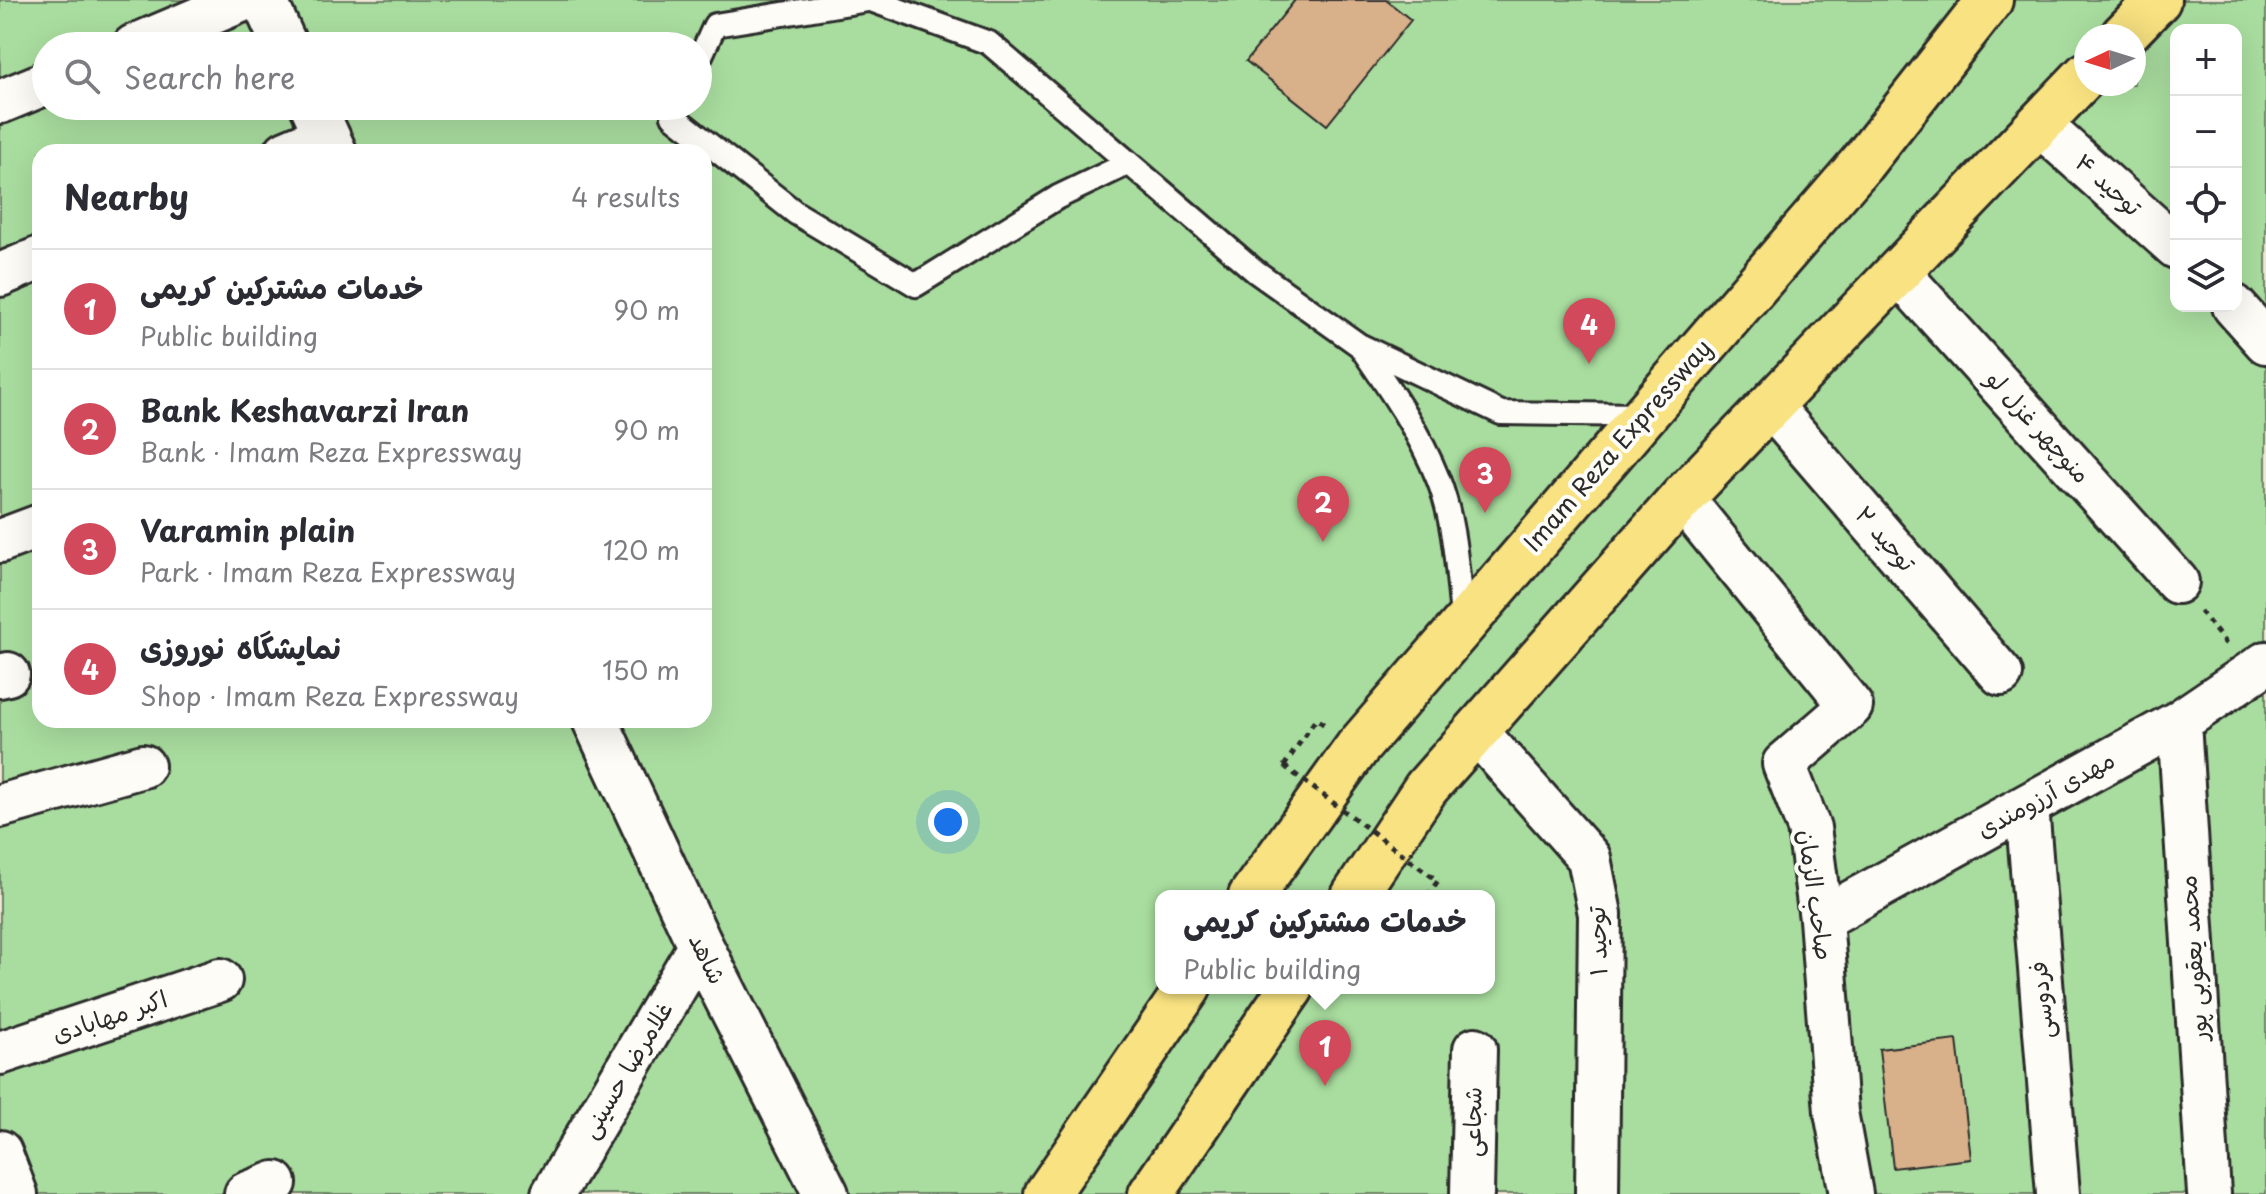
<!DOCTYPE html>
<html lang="en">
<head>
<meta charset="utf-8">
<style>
	:root { --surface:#fff; --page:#f7f7f7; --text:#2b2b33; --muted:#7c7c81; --line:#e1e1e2; --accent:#d1495b }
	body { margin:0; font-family:"Playpen Sans","Playpen Sans Arabic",sans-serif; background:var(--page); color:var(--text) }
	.controls { position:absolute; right:24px; top:24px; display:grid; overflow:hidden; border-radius:16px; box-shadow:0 8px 32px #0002 }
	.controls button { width:72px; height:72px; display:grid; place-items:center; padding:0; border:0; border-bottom:2px solid var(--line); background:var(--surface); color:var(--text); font:40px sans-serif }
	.compass { position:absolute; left:2074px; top:24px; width:72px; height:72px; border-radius:50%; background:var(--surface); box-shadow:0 8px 32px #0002; rotate:266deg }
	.you { position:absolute; left:948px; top:822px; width:28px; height:28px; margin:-20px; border:6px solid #fff; border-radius:50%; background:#1a73e8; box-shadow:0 0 0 12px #1a73e833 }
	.badge { display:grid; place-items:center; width:52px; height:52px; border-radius:50%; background:var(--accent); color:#fff; font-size:26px; font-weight:700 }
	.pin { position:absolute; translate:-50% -66px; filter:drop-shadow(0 2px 4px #0008) }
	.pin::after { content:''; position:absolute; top:42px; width:28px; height:24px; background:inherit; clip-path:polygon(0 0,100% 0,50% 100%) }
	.popup { position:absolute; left:1155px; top:890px; width:340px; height:104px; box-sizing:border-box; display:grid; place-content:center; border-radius:16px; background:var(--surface); filter:drop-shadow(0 2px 6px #0005); font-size:26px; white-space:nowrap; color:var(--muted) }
	.popup b { font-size:30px; color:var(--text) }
	.popup::after { content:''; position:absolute; left:50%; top:100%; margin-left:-16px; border:16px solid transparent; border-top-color:var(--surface) }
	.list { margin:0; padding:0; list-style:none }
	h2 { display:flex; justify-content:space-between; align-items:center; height:104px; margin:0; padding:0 32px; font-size:34px }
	h2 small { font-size:26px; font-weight:400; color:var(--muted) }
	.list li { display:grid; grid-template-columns:52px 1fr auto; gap:24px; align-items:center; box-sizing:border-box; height:120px; padding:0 32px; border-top:2px solid var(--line) }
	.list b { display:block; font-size:30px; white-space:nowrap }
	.list p { margin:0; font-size:26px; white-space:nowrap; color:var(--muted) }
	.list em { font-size:26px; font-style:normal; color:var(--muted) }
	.icon { flex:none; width:44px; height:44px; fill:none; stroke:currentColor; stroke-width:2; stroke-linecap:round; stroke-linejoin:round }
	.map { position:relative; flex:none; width:2266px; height:1194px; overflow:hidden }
	.search { position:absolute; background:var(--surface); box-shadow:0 8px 32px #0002; left:32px; top:32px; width:680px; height:88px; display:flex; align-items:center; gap:20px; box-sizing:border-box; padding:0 28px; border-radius:44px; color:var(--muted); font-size:30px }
	.panel { position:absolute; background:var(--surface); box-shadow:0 8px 32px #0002; left:32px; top:144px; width:680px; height:584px; border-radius:24px }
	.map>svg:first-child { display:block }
	.green { fill:#a9dd9f; stroke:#6a8465; stroke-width:2; fill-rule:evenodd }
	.building { fill:#d8b089; stroke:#2b2b2b; stroke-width:2 }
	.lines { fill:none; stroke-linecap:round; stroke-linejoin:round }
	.service-casing { stroke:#2b2b2b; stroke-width:28 }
	.minor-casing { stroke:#2b2b2b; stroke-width:48 }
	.secondary-casing { stroke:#2b2b2b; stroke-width:50 }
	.trunk-casing { stroke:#2b2b2b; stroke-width:50 }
	.path { stroke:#2b2b2b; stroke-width:5; stroke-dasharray:6 6; stroke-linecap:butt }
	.service { stroke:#fdfcf7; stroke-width:22 }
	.minor { stroke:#fdfcf7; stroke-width:42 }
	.secondary { stroke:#fdfcf7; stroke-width:44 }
	.trunk { stroke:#f8e281; stroke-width:44 }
	.path-bridge { stroke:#2b2b2b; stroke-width:5; stroke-dasharray:6 6; stroke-linecap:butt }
	.labels { text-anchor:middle; stroke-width:8; stroke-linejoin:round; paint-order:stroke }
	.street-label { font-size:24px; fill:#2b2b2b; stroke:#fdfcf7 }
</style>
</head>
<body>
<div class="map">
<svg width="2266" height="1194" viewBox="0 0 2266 1194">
	<rect width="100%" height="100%" fill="#f2e5d6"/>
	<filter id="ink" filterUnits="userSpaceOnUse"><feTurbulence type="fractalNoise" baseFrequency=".0125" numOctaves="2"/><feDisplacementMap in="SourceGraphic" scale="16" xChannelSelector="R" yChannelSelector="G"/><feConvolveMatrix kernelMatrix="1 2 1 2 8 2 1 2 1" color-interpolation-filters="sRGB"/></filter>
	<g filter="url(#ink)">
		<path class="green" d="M0,0H2266V1194H0ZM2176,30H2236V306H2176ZM2086,36H2134V84H2086ZM46,46H698V106H46ZM40,152H704V720H40ZM1161,896H1489V988H1161Z"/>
		<path class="building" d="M1295,0H1386L1411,20L1327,125L1246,61Z
			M1957,1040L1971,1159L1893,1168L1879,1049Z"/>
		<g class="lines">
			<g class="service-casing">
				<path id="service" d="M871,0L989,43L1255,271L1359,345L1501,413L1644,415
					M698,62L715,25L868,0
					M677,106L673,116L796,213L916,285L1058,197L1129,163
					M1360,346C1389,388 1419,431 1438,479C1456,524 1457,576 1463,624"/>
			</g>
			<g class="minor-casing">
				<path id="minor" d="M134,46L243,0
					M0,102L46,83
					M2039,124L2176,247
					M286,152L326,135
					M1898,272L2177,582
					M0,275L40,258
					M2234,306L2266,342
					M1770,405L2001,674
					M1682,498L1851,706L1784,764L1809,828L1821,919L1836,1112L1851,1194
					M0,541L40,526
					M0,676L8,674
					M2179,722L2209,1194
					M1476,731L1589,858L1600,914L1597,1194
					M0,806L143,766
					M2027,806L2058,1194
					M1821,919L2179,722L2266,663
					M0,1053L220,980
					M0,1152L16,1194
					M246,1194L275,1183
					M553,1194L700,945
					M1472,1194L1475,1049"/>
			</g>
			<g class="secondary-casing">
				<path id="secondary" d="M264,0L285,46
					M313,106L334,152
					M595,720L700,945L826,1194"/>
			</g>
			<g class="trunk-casing">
				<path id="trunk" d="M2123,36L2158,0
					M1251,896L1357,748L1862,163L1990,0
					M1354,896L1426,788L1682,498L2086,75
					M1047,1194L1188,988
					M1151,1194L1291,988"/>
			</g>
			<path class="path" d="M2200,611L2226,644
				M1284,766L1316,719L1325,725
				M1427,896L1438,881"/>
			<use href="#service" class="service"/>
			<use href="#minor" class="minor"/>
			<use href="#secondary" class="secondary"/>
			<use href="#trunk" class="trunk"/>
			<path class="path-bridge" d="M1284,766L1438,881"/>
		</g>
	</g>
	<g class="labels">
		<g class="street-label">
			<text transform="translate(2108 185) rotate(42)" y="8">توحید ۴</text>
			<text transform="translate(2038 427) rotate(48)" y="8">منوچهر غزل لو</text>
			<text transform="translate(1618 446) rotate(-49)" y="8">Imam Reza Expressway</text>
			<text transform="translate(1885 539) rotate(49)" y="8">توحید ۲</text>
			<text transform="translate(2046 795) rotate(-29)" y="8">مهدی آرزومندی</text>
			<text transform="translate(1815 895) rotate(82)" y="8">صاحب الزمان</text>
			<text transform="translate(1598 941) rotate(-92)" y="8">توحید ۱</text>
			<text transform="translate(2194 958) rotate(-94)" y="8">محمد یعقوبی پور</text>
			<text transform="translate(707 959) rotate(64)" y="8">شاهد</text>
			<text transform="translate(2042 1000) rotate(-95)" y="8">فردوسی</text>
			<text transform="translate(110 1017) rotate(-18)" y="8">اکبر مهابادی</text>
			<text transform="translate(627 1070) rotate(-59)" y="8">غلامرضا حسینی</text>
			<text transform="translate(1473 1122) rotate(-89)" y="8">شجاعی</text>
		</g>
	</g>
</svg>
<div class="controls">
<button>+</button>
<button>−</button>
<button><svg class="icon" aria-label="locate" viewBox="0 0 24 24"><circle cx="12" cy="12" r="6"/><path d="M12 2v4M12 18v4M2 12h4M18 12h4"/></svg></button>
<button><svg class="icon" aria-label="layers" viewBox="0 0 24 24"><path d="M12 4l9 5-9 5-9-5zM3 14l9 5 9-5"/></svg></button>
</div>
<svg class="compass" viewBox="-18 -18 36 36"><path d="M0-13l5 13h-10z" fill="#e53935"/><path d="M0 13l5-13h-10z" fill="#7c7c81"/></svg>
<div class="you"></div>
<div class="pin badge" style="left:1325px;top:1086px">1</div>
<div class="popup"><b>خدمات مشترکین کریمی</b>Public building</div>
<div class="pin badge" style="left:1323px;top:542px">2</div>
<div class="pin badge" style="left:1485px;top:513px">3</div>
<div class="pin badge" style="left:1589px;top:364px">4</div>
<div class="search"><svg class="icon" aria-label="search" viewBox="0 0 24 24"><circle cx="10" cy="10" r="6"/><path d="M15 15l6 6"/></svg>Search here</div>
<section class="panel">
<h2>Nearby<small>4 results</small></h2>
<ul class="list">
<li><span class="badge">1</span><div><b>خدمات مشترکین کریمی</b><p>Public building</p></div><em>90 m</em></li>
<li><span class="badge">2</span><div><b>Bank Keshavarzi Iran</b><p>Bank · Imam Reza Expressway</p></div><em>90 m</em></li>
<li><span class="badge">3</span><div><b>Varamin plain</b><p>Park · Imam Reza Expressway</p></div><em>120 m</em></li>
<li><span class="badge">4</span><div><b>نمایشگاه نوروزی</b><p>Shop · Imam Reza Expressway</p></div><em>150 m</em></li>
</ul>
</section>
</div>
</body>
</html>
